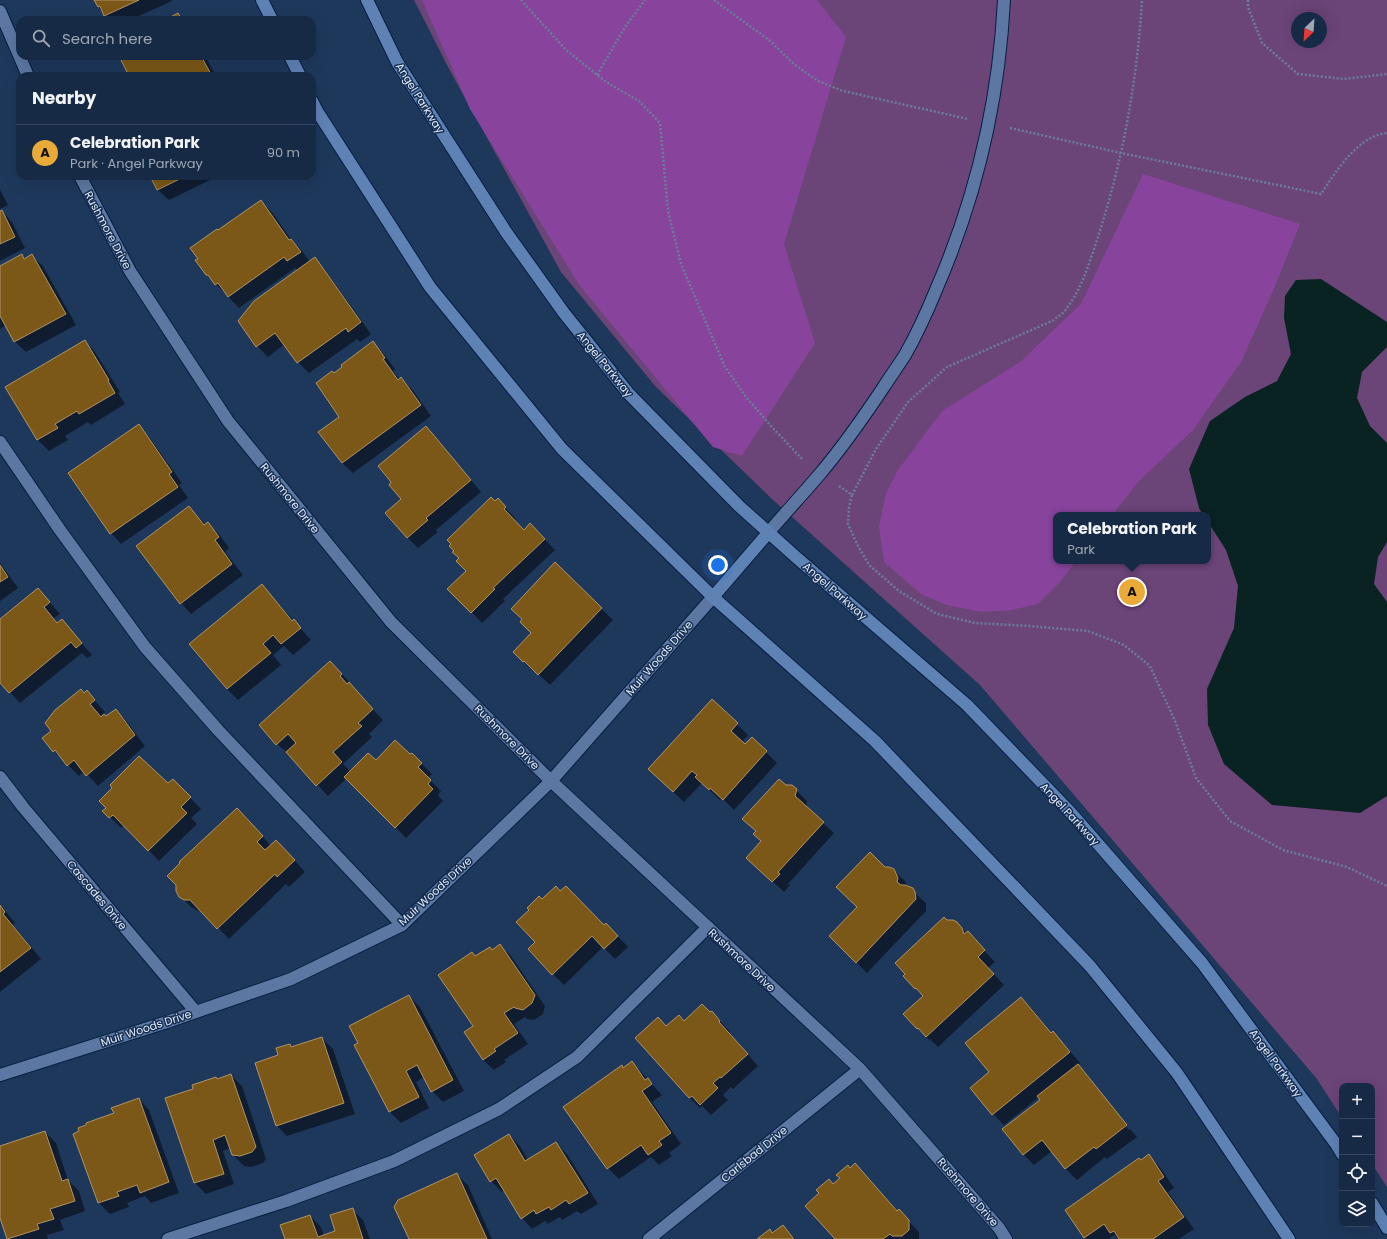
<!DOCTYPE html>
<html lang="en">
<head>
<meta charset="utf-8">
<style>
	:root { --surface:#162a45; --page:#233650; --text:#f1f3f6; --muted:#9ea7b3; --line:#35465e; --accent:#eaaa38 }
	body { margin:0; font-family:Poppins,sans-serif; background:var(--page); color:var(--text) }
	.controls { position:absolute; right:12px; bottom:12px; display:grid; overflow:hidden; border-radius:8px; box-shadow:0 4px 16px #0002 }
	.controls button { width:36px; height:36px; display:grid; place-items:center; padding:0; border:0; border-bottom:1px solid var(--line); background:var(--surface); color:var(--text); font:20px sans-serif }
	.compass { position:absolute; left:1291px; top:12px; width:36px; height:36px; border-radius:50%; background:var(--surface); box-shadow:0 4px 16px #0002; rotate:205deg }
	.you { position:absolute; left:718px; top:565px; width:14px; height:14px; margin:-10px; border:3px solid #fff; border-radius:50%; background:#1a73e8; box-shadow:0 0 0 6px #1a73e833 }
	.badge { display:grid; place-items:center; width:26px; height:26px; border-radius:50%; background:var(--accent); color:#111; font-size:13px; font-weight:700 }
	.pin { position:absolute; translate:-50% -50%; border:2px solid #fff; box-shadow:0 1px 4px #0006 }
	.popup { position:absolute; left:1053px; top:512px; width:158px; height:52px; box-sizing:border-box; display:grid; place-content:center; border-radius:8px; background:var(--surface); filter:drop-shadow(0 1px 3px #0005); font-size:13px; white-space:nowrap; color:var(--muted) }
	.popup b { font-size:15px; color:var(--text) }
	.popup::after { content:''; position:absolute; left:50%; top:100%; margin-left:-8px; border:8px solid transparent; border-top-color:var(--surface) }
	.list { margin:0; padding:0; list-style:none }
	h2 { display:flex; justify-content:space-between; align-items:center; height:52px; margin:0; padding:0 16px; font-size:17px }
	h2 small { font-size:13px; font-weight:400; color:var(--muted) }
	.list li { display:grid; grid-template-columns:26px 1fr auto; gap:12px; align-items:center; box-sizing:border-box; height:56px; padding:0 16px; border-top:1px solid var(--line) }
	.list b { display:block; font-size:15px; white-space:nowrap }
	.list p { margin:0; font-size:13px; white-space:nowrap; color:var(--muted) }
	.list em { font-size:13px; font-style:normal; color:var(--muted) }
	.icon { flex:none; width:22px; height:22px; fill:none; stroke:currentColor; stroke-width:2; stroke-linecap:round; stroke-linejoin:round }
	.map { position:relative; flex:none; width:1387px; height:1239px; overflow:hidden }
	.search { position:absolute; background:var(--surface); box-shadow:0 4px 16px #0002; left:16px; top:16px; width:300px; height:44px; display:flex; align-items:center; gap:10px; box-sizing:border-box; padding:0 14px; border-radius:12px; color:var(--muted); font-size:15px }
	.panel { position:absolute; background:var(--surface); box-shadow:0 4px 16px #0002; left:16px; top:72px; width:300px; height:108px; border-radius:12px }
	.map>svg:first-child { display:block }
	.green { fill:#6b4478; fill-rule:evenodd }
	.forest { fill:#88449d }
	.water { fill:#092222 }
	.shadow { fill:#0007 }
	.building { fill:#7b5818; stroke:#b19365 }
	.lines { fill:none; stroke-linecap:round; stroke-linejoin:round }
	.service-casing { stroke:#061e40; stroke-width:14 }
	.minor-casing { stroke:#061e40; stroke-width:14 }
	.secondary-casing { stroke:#061e40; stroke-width:14 }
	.path { stroke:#6a7e9a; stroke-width:2.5; stroke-dasharray:2 2; stroke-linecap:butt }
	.service { stroke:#5c78a2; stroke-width:12 }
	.minor { stroke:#5c78a2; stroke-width:12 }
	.secondary { stroke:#5f82b5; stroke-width:12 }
	.labels { text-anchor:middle; stroke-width:3; stroke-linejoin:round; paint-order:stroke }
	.street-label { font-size:11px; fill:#e4eefc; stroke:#142d51 }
</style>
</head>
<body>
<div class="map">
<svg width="1387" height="1239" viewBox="0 0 1387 1239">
	<rect width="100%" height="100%" fill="#1e385c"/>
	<path class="green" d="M414,0H1387V1187L1372,1164V1086H1342V1118L1317,1079L980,685L772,499L656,387L561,272L448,67ZM1297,18H1321V42H1297ZM1056,515H1208V561H1056Z"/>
	<path class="forest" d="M422,0H817L846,37L784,244L815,343L742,456L713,447L580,286L470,109Z
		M1143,174L1300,224L1273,291L1241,362L1193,430L1139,481L1112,515H1056V561H1076L1059,583L1038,604L1012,610L982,612L947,605L921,594L884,562L879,527L886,493L898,470L942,411L1020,362L1081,304Z"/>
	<path class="water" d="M1321,279L1387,322V347L1362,372L1357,398L1370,426L1387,443V542L1378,557L1374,584L1387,602V796L1360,813L1272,805L1224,764L1208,725L1207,689L1234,628L1238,586L1226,550L1208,522V515H1203L1199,508L1189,469L1210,421L1245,397L1277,381L1291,354L1284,318L1285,296L1296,280Z"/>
	<path class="shadow" d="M95,0H171L172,1L130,20H110L99,7Z
		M120,56H205L216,76H130Z
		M151,176H218L169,200L158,190Z
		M0,190L8,205L0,209Z
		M261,201L272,212L292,241L302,251L310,262L315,259L325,270L371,334L360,342L357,339L309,373L298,362L285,344L268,357L257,346L298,271L295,268L239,308L207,275L199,259L218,231Z
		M2,211L12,222L25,248L0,261V212Z
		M22,256L25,259L32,256L43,266L76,325L26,352L15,342L6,325L0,329V267Z
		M85,341L95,352L120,392L118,393L125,404L91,425L88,422L65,436L68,440L49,451L38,440L7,387Z
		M373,343L384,354L395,369L393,371L400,380L401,379L412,389L431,416L353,473L342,463L340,417L334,374Z
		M138,426L149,437L182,483L179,485L188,498L121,544L111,533Z
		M425,427L436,438L481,492L436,530L438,532L418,548L408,538L402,499Z
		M498,500L516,519L514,521L524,531L530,524L555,550L503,599L505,601L482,623L449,589L467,571L495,502Z
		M189,507L206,525L208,524L219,534L229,548L225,552L243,575L191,614L181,603Z
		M0,563L18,588L0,601Z
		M555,564L613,620L550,685L535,671L534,672L514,652L532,633Z
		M262,586L311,640L293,655L284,646L273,655L281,665L238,700L227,689L191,644Z
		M38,589L60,614L54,618L58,624L62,621L92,655L87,658L82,653L20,703L0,681V620Z
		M341,673L352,685L351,686L383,720L369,734L372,737L343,764L351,772L376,761L410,756L412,754L432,774L428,778L441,791L438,795L443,801L406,838L347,778L328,796L289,754L277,744Z
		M87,692L105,712L100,716L102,717H107L116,710L126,721L145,746L98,786L84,771L79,776L54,751L52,731Z
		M712,701L748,735L742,742L745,745L766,752L777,763L734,810L722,798L720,800L702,783L684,802L660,780Z
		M173,780L201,809L191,818L197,824L159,861L124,825L121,828L104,811L168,784Z
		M785,786H792L807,801L806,807L834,833L788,884L790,885L784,892L758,868L762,841Z
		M248,820L271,846L287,852L305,872L289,887L286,884L229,939L201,910L198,911L191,907L180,896Z
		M885,868L893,870L905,881L907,886L926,903V911L867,973L830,936L858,907Z
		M542,900L604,926L606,924L628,947L615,959L603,947L564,985L553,974L536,942Z
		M0,904L15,923L13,925L41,959L0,992Z
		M947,921L957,923L995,962L988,968L1004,985L938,1047L930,1039L929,1040L905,1014L924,997L904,976Z
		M500,946L511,956L545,1006L543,1014L534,1020L527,1019L525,1017L514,1024L528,1044L504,1060L506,1062L494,1070L483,1060L474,1027L476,957L492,951Z
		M409,996L420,1007L464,1091L443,1102L432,1091L424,1077L416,1082L429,1108L401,1123L390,1112L356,1046Z
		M1021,998L1032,1009L1052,1034L1053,1033L1064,1044L1080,1063L1078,1065L1088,1075L1087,1077L1129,1130L1130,1129L1137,1137L1107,1159L1105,1157L1077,1180L1066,1169L1052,1151L1034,1165L1023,1154L1041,1100L1039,1097L1004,1125L993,1114L972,1088L990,1073Z
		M712,1012L730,1032L729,1033L758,1066L733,1089L731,1087L723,1095L728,1100L711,1115L702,1106L700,1108L689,1097L666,1027Z
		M322,1038L333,1049L355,1114L287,1136L276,1125L280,1055L290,1045L293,1048Z
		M632,1062L662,1095L652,1102L681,1144L669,1153L672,1156L659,1165L651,1157L619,1179L608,1168L622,1067L624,1068Z
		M231,1075L242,1086L266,1159L263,1163L251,1167L244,1166L233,1155L231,1148L223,1151L234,1184L206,1194L195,1183L166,1099Z
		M139,1099L149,1110L179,1193L151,1203L145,1196L127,1203L129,1207L110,1214L99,1203L74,1134L115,1114Z
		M45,1132L56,1143L68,1180L79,1191L85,1211L60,1220L64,1230L47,1235L48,1239H9L0,1215V1148Z
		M509,1135L520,1146L528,1160L556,1143L567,1154L598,1204L581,1214L577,1211L562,1220L560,1217L548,1224L545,1221L532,1229L522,1218L504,1190L502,1192L491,1181Z
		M1149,1156L1159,1166L1174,1188L1168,1192L1194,1229L1179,1239H1117L1114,1235L1109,1239H1086L1085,1237L1141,1161Z
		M850,1169L865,1175L898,1212L899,1211L919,1232V1239H836L833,1185Z
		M457,1175L468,1185L492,1239H410Z
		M352,1209L363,1220L370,1239H286L310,1216L321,1227L324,1236L336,1232Z
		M783,1226L796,1239H759L773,1234Z"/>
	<path class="building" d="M94,0H139L104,16L100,6L98,7Z
		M178,13L182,20H165Z
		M119,56H201L212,76H129Z
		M150,176H186L157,190Z
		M261,200L289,240L291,239L301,252L287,261L284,257L228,297L218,283L215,285L208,275H206L195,260L198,259L190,248L217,229L218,230Z
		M2,210L15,237L0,244V211Z
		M22,254L24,259L32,254L66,314L14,342L0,316V266Z
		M315,257L361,322L348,332L346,328L297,363L275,333L256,347L238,321L254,301Z
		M85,340L109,380L108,381L115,393L79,414L77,411L55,424L58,428L37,440L5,387Z
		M373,341L385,358L383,359L398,380L401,377L421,405L342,463L318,432L339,417L316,383L332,371L334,373L342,367L341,365Z
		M139,424L172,472L169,474L178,487L110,534L68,473Z
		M426,426L471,480L426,518L428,520L407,538L385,513L401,499L389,485L391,482L378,466Z
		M491,497L495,501L498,498L506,507L504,509L524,530L530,523L545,539L493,588L495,589L471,613L447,589L466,571L456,561L459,558L452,552L454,551L449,546L451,544L447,540Z
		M189,506L204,525L208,522L219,537L215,540L232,564L180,604L136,546Z
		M555,562L602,608L538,675L524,661L523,662L513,652L531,633L520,622L522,619L511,609Z
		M0,565L8,577L0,582Z
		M262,584L292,621L294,619L301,628L281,644L273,635L263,644L271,653L227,689L189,644Z
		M38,588L50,602L44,607L57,623L62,619L82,643L76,648L71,642L9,693L0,683V619Z
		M330,661L342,674L340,676L347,684L349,682L373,709L358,723L362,726L333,752L342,762L316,786L286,752L296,743L288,734L276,745L259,725Z
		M81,689L84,693L87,690L95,700L90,704L101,717L104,714L106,716L116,709L135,735L86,776L74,760L67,766L55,750L53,752L42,738L51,731L45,723L55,710Z
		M712,699L738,723L731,731L745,744L752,737L767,751L723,800L710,788L709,790L695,777L697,775L692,771L673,792L648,769Z
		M395,740L410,754L412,753L422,763L418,767L431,780L428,784L433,789L395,828L344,777L368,753L376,760Z
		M139,756L168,783L173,779L191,797L181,807L187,813L148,851L113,815L109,818L102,811L106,808L99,801L112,788L110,785Z
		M779,779L786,785H792L797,789L795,796L824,822L778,872L780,874L772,882L746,858L761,841L753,834L756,831L742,819Z
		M237,808L263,836L257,842L265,850L276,840L295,860L277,877L275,874L217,929L190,900H184L179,897L176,891V885L167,876L180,863L179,862Z
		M870,852L885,867H889L894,869L898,878L897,882L901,885H905L913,888L915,892L916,899L856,963L829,936L857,907L836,887Z
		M556,886L560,891L566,886L604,925L606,923L618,936L604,949L592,936L552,975L528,949L535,942L516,922L529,910L527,908L539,896L542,899Z
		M0,905L5,912L3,914L31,948L0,972Z
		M944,917L947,920H953L957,922L962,928L964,934L968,931L985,950L978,957L994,974L926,1037L918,1028L917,1029L903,1014L923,996L916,988L915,989L903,976L905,974L895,963Z
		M500,944L535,995L532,1003L523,1010L515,1008L514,1007L504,1013L518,1033L494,1049L496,1051L483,1060L464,1032L473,1026L438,975L472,952L475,956L490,947L492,950Z
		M409,995L453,1080L431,1092L417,1065L406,1071L419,1097L389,1112L354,1045L358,1043L349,1026Z
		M1021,997L1051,1033L1053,1031L1070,1052L992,1115L970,1088L989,1072L965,1043Z
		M702,1004L710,1012L712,1011L720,1021L719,1022L748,1054L721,1078L720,1077L713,1083L718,1088L700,1105L692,1096L689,1098L635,1038L658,1017L666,1026L679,1015L684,1021Z
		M322,1037L344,1103L276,1126L255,1063L278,1055L276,1048L290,1044L291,1047Z
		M632,1061L645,1080L648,1078L652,1084L642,1091L671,1133L659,1141L662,1145L648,1155L641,1145L607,1169L563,1107L622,1065L623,1068Z
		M1078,1064L1127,1125L1096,1149L1094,1147L1065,1169L1042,1140L1023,1155L1002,1129L1040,1100L1037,1096Z
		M231,1074L256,1147L252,1152L240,1156L232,1155L225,1135L213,1140L224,1174L194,1183L165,1098L193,1089L192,1085L216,1077L217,1079Z
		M139,1098L169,1182L140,1193L137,1185L117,1192L119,1196L98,1203L73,1134L79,1131L78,1128L86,1125V1123L114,1113L111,1108Z
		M45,1131L62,1181L68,1179L75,1201L50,1209L54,1219L37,1224L39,1229L7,1239L0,1218V1146Z
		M509,1134L525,1161L556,1142L588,1193L569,1204L566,1200L551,1210L549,1207L536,1214L534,1210L521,1219L496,1178L490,1182L474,1155Z
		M1149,1154L1164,1177L1158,1181L1184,1217L1153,1239H1119L1114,1231L1110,1233L1104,1224L1084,1238L1065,1210L1139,1158L1141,1160Z
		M855,1163L897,1211L899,1209L909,1220V1230L902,1236H892L890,1234L883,1239H835L805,1206L819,1193L816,1190L829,1179L833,1184L840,1178L836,1175L848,1165L850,1168Z
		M457,1173L487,1239H409L394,1207L398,1200Z
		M353,1208L363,1239H285L280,1225L310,1215L318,1237L335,1231L330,1215Z
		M783,1225L794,1239H757L770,1229L772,1233Z"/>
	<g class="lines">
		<g class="service-casing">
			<path id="service" d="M0,442L60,530L145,647L218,730L402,925
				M769,532C785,513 802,495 819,475C842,448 863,418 883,388C890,377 898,366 905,355C917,334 927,312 936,290C976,198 999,100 1004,0
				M168,1239L286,1201L394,1161L499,1109L577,1057L708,927"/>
		</g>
		<g class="minor-casing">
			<path id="minor" d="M0,11L28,76
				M80,176L130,271L228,421L391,622L551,781L860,1069L999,1228L1006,1239
				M0,777L23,807L196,1012
				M0,1075L167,1022L291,979L402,925L551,781L713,597
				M649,1239L860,1069"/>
		</g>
		<g class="secondary-casing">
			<path id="secondary" d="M262,0L272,20
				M367,0L397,62L506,232L564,313L629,394L739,506L797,558L967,705L1071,813L1202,963L1336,1144L1342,1154
				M290,56L300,76
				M312,101L317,111L430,287L562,449L713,597L875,741L1090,966L1177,1073L1289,1239
				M713,597L769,532
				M1372,1203L1387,1228"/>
		</g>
		<path class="path" d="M521,0L565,49L606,82L639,101L660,123L668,211L681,264L704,318L725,367L746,397L771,426L803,460
			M714,0L769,40L795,65L818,81L843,91L968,119
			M1248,0V7L1262,43L1298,74L1344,79L1387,74
			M597,75L625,27L645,0
			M1010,128L1121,153L1321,194C1336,172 1357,136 1387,133
			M839,486L852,495L849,507L848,524L857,544L869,565L899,591L937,614L975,623L1029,626L1088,631L1124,645L1150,666L1175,721L1196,778L1230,821L1283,850L1347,867L1387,886
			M852,495L876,449L908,402L947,367L1052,321C1057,317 1063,314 1066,309C1081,290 1088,267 1096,243C1122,165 1137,83 1142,0"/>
		<use href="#service" class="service"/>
		<use href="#minor" class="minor"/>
		<use href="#secondary" class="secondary"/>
	</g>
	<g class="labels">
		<g class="street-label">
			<text transform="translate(420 98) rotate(58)" y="4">Angel Parkway</text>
			<text transform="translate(108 230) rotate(62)" y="4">Rushmore Drive</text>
			<text transform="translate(605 364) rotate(51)" y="4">Angel Parkway</text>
			<text transform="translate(290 498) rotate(51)" y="4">Rushmore Drive</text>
			<text transform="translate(835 591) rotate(41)" y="4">Angel Parkway</text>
			<text transform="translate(659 658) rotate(-49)" y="4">Muir Woods Drive</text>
			<text transform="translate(507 737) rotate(45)" y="4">Rushmore Drive</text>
			<text transform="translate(1070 814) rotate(47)" y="4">Angel Parkway</text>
			<text transform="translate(435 891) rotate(-43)" y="4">Muir Woods Drive</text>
			<text transform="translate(97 895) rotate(50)" y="4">Cascades Drive</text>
			<text transform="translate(742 960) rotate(43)" y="4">Rushmore Drive</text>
			<text transform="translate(146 1028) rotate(-18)" y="4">Muir Woods Drive</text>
			<text transform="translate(1276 1063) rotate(54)" y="4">Angel Parkway</text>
			<text transform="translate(754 1154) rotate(-39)" y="4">Carlsbad Drive</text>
			<text transform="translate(968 1192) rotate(49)" y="4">Rushmore Drive</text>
		</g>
	</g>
</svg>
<div class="controls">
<button>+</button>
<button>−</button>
<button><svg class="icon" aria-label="locate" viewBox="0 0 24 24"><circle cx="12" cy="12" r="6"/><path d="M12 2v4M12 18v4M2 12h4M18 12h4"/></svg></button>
<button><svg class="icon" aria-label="layers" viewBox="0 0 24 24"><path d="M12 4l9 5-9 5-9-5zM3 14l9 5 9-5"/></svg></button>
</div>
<svg class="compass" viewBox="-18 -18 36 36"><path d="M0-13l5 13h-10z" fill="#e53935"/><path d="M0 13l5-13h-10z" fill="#9ea7b3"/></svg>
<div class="you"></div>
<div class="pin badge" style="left:1132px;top:592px">A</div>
<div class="popup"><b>Celebration Park</b>Park</div>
<div class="search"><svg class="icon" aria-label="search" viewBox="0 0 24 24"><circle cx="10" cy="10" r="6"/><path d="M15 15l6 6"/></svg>Search here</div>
<section class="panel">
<h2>Nearby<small></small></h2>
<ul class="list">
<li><span class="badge">A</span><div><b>Celebration Park</b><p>Park · Angel Parkway</p></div><em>90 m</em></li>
</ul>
</section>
</div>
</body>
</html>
